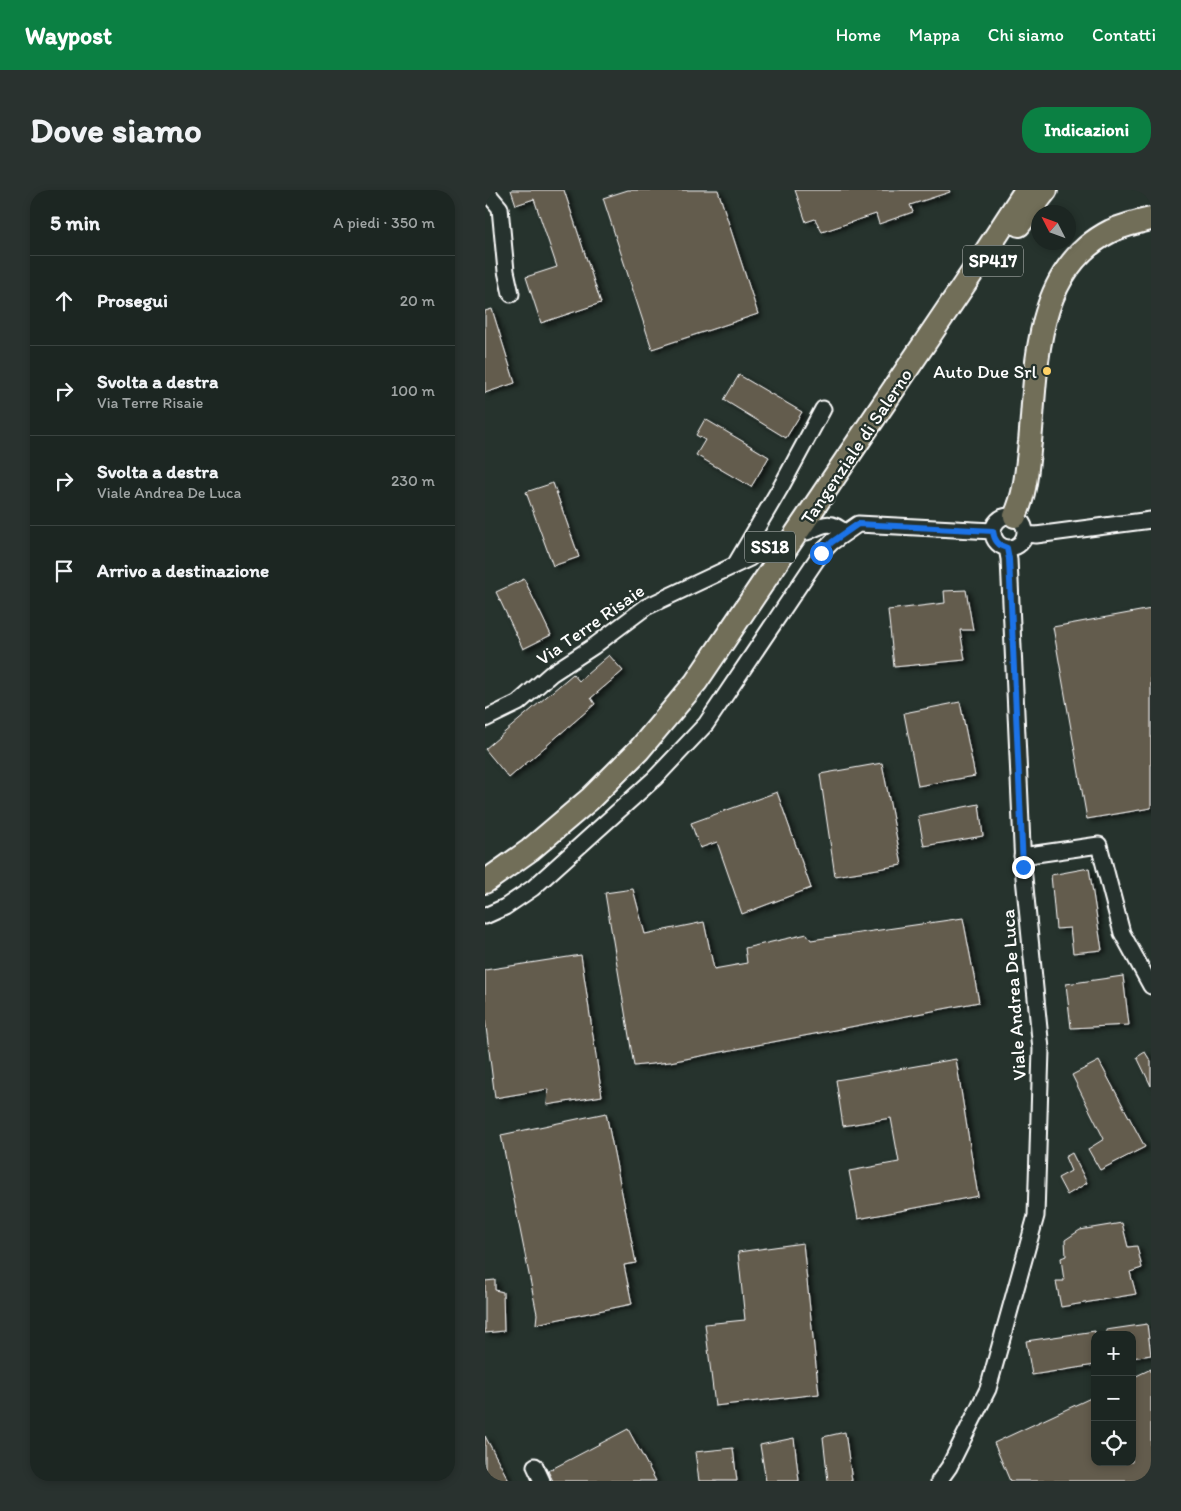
<!DOCTYPE html>
<html lang="it">
<head>
<meta charset="utf-8">
<style>
	:root { --surface:#1c2622; --page:#29322f; --text:#f1f3f6; --muted:#a0a5a5; --line:#3a4340; --accent:#0b8043 }
	body { margin:0; font-family:Itim,sans-serif; background:var(--page); color:var(--text) }
	.controls { position:absolute; right:15px; bottom:15px; display:grid; overflow:hidden; border-radius:10px; box-shadow:0 2px 8px #0003 }
	.controls button { width:45px; height:45px; display:grid; place-items:center; padding:0; border:0; border-bottom:1px solid var(--line); background:var(--surface); color:var(--text); font:25px sans-serif }
	.compass { position:absolute; left:546px; top:15px; width:45px; height:45px; border-radius:50%; background:var(--surface); box-shadow:0 2px 8px #0003; rotate:312deg }
	.stop { position:absolute; width:15px; height:15px; margin:-11px; border:4px solid #1a73e8; border-radius:50%; background:#fff }
	.stop.end { background:#1a73e8; border-color:#fff; box-shadow:0 1px 5px #0008 }
	.list { margin:0; padding:0; list-style:none }
	h2 { display:flex; justify-content:space-between; align-items:center; height:65px; margin:0; padding:0 20px; font-size:21px }
	h2 small { font-size:16px; font-weight:400; color:var(--muted) }
	.list li { display:grid; grid-template-columns:32px 1fr auto; gap:15px; align-items:center; box-sizing:border-box; height:90px; padding:0 20px; border-top:1px solid var(--line) }
	.list b { display:block; font-size:19px; white-space:nowrap }
	.list p { margin:0; font-size:16px; white-space:nowrap; color:var(--muted) }
	.list em { font-size:16px; font-style:normal; color:var(--muted) }
	.icon { flex:none; width:28px; height:28px; fill:none; stroke:currentColor; stroke-width:2; stroke-linecap:round; stroke-linejoin:round }
	.map { position:relative; flex:none; width:666px; height:1291px; overflow:hidden; border-radius:20px }
	header { display:flex; align-items:center; gap:30px; box-sizing:border-box; height:70px; padding:0 25px; background:var(--accent); color:#fff }
	header strong { font-size:24px }
	nav { display:flex; gap:28px; margin-inline-start:auto; font-size:18px }
	.intro { display:flex; align-items:center; justify-content:space-between; box-sizing:border-box; height:120px; padding:0 30px }
	h1 { margin:0; font-size:35px }
	.button { padding:12px 22px; border-radius:20px; background:var(--accent); color:#fff; font-size:18px; font-weight:700 }
	main { display:flex; gap:30px; padding:0 30px }
	aside { flex:1; background:var(--surface); border-radius:20px; box-shadow:0 2px 8px #0003 }
	.map>svg:first-child { display:block }
	.building { fill:#645b4e; stroke:#fff; filter:url(#shadow) }
	.lines { fill:none; stroke-linecap:round; stroke-linejoin:round }
	.minor-tunnel { stroke:#3c4742; stroke-width:15; stroke-dasharray:15 8; stroke-linecap:butt }
	.minor-casing { stroke:#fff; stroke-width:19 }
	.highway-casing { stroke:#fff; stroke-width:26 }
	.minor { stroke:#26332d; stroke-width:15 }
	.highway { stroke:#716e59; stroke-width:22 }
	.route { stroke:#1a73e8; stroke-width:6 }
	.poi-dot { fill:#ffd166; stroke:#26332d; stroke-width:2 }
	.labels { text-anchor:middle; stroke-width:4.5; stroke-linejoin:round; paint-order:stroke }
	.shield { fill:#26332d; stroke:#bec2c0; stroke-width:1 }
	.shield-label { font-size:18px; font-weight:bold; fill:#fff }
	.poi-label { font-size:19px; fill:#fff; stroke:#26332d; text-anchor:end }
	.street-label { font-size:19px; fill:#fff; stroke:#26332d }
</style>
</head>
<body>
<header>
<strong>Waypost</strong>
<nav><a>Home</a><a>Mappa</a><a>Chi siamo</a><a>Contatti</a></nav>
</header>
<div class="intro"><h1>Dove siamo</h1><a class="button">Indicazioni</a></div>
<main>
<aside>
<h2>5 min<small>A piedi · 350 m</small></h2>
<ul class="list">
<li><svg class="icon" aria-label="ahead" viewBox="0 0 24 24"><path d="M12 20V5M6 11l6-6 6 6"/></svg><div><b>Prosegui</b></div><em>20 m</em></li>
<li><svg class="icon" aria-label="right" viewBox="0 0 24 24"><path d="M7 20v-9h11M14 6l5 5-5 5"/></svg><div><b>Svolta a destra</b><p>Via Terre Risaie</p></div><em>100 m</em></li>
<li><svg class="icon" aria-label="right" viewBox="0 0 24 24"><path d="M7 20v-9h11M14 6l5 5-5 5"/></svg><div><b>Svolta a destra</b><p>Viale Andrea De Luca</p></div><em>230 m</em></li>
<li><svg class="icon" aria-label="arrive" viewBox="0 0 24 24"><path d="M6 21V4h12l-3 4 3 4H6"/></svg><div><b>Arrivo a destinazione</b></div></li>
</ul>
</aside>
<div class="map">
<svg width="666" height="1291" viewBox="0 0 666 1291">
	<defs>
		<filter id="shadow"><feDropShadow dx="4" dy="2.5" stdDeviation="2.5" flood-color="#0009"/></filter>
	</defs>
	<rect width="100%" height="100%" fill="#26332d"/>
	<filter id="ink" filterUnits="userSpaceOnUse"><feTurbulence type="fractalNoise" baseFrequency=".02" numOctaves="2"/><feDisplacementMap in="SourceGraphic" scale="10" xChannelSelector="R" yChannelSelector="G"/><feConvolveMatrix kernelMatrix="1 2 1 2 8 2 1 2 1" color-interpolation-filters="sRGB"/></filter>
	<g filter="url(#ink)">
		<path class="building" d="M26,0H79L116,113L56,133L41,87L72,77L49,9L31,15Z
			M143,0H233L273,124L167,159L118,8Z
			M310,0H464L465,2L425,15L428,22L394,34L391,24L337,42L330,29L321,32Z
			M7,119L30,193L0,203V121Z
			M254,185L317,222L301,248L239,210Z
			M220,229L284,267L266,297L211,265L220,250L211,245Z
			M68,293L94,367L68,376L41,302Z
			M39,389L66,445L38,459L11,402Z
			M481,400L488,440H475L480,470L409,477L403,420L460,413L459,401Z
			M666,419V618L602,629L568,437Z
			M124,465L138,481L106,508L110,514L24,588L0,559L88,484L94,491Z
			M475,512L490,586L433,596L419,523Z
			M397,573L417,675L350,686L335,584Z
			M292,602L326,698L257,724L232,652L215,658L206,633Z
			M494,614L498,646L439,656L433,626Z
			M604,678L617,760L588,763L585,738L571,739L566,685Z
			M148,699L160,744L219,732L229,779L262,773L260,758L322,744L326,750L478,728L494,812L185,872L149,876L120,703Z
			M96,765L117,906L62,915L63,899L10,908L0,829V780Z
			M638,786L644,835L586,838L581,794Z
			M660,862L666,872V896L652,867Z
			M471,869L493,1006L373,1029L364,981L414,972L406,928L358,936L351,890Z
			M614,871L660,957L615,980L603,959L619,949L587,885Z
			M121,923L151,1073L139,1075L147,1114L51,1134L52,1124L16,945Z
			M587,963L602,993L582,1005L573,988L586,981L580,967Z
			M637,1033L643,1057L652,1056L657,1078L645,1082L651,1104L576,1117L571,1091H579L576,1068L581,1066L580,1050L595,1040Z
			M318,1053L334,1204L230,1216L220,1134L260,1130L253,1062Z
			M10,1090V1100L18,1102L19,1141L0,1143V1091Z
			M662,1134L666,1165L647,1168V1145H621V1140Z
			M610,1141V1175L547,1185L541,1151Z
			M666,1179V1291H525L509,1253L610,1206V1272H647V1188Z
			M143,1239L171,1291H68L63,1281Z
			M360,1242L367,1291H343L338,1247Z
			M0,1246L24,1291H0Z
			M309,1248L314,1291H281L275,1255Z
			M248,1258L252,1291H214L210,1262Z"/>
		<g class="lines">
			<path class="minor-tunnel" d="M265,368L307,349"/>
			<g class="minor-casing">
				<path id="minor" d="M0,0L15,18L21,81L26,104
					M508 342a16 16 0 1 1 32 0a16 16 0 1 1-32 0Z
					M322,342C339,334 345,329 360,343
					M541,344L551,345L666,330
					M250,375L297,295L338,219
					M0,529L33,513L66,484L109,456L161,417L265,368
					M537,666L614,655L637,743L666,796
					M0,726L20,717L48,698L170,588L221,534L336,363L347,352L373,334L508,341
					M50,1276L57,1291
					M454,1291L464,1277L503,1199L551,1026L556,859L538,677L524,369L522,358"/>
			</g>
			<g class="highway-casing">
				<path id="highway" d="M534,35L561,0
					M530,326C541,303 542,277 545,252C552,178 548,80 626,41C639,35 652,32 666,29
					M0,692L45,660L105,609L154,560L211,492L489,80L541,0"/>
			</g>
			<use href="#minor" class="minor"/>
			<use href="#highway" class="highway"/>
		</g>
	</g>
	<g class="lines" filter="url(#ink)">
		<path class="route" d="M336,363L347,352L373,334L508,341C509,350 513,356 522,358L524,369L538,677"/>
	</g>
	<circle class="poi-dot" cx="562" cy="181" r="5"/>
	<g class="labels">
		<g class="shield">
			<rect x="478" y="55.5" width="60" height="31" rx="4"/>
			<rect x="260" y="341.5" width="50" height="31" rx="4"/>
		</g>
		<g class="shield-label">
			<text x="508" y="77">SP417</text>
			<text x="285" y="363">SS18</text>
		</g>
		<g class="poi-label">
			<text x="552" y="188">Auto Due Srl</text>
		</g>
		<g class="street-label">
			<text transform="translate(371 256) rotate(-56)" y="7">Tangenziale di Salerno</text>
			<text transform="translate(105 434) rotate(-35)" y="7">Via Terre Risaie</text>
			<text transform="translate(528 805) rotate(-94)" y="7">Viale Andrea De Luca</text>
		</g>
	</g>
</svg>
<div class="controls">
<button>+</button>
<button>−</button>
<button><svg class="icon" aria-label="locate" viewBox="0 0 24 24"><circle cx="12" cy="12" r="6"/><path d="M12 2v4M12 18v4M2 12h4M18 12h4"/></svg></button>
</div>
<svg class="compass" viewBox="-18 -18 36 36"><path d="M0-13l5 13h-10z" fill="#e53935"/><path d="M0 13l5-13h-10z" fill="#a0a5a5"/></svg>
<div class="stop" style="left:336px;top:363px"></div>
<div class="stop end" style="left:538px;top:677px"></div>
</div>
</main>
</body>
</html>
